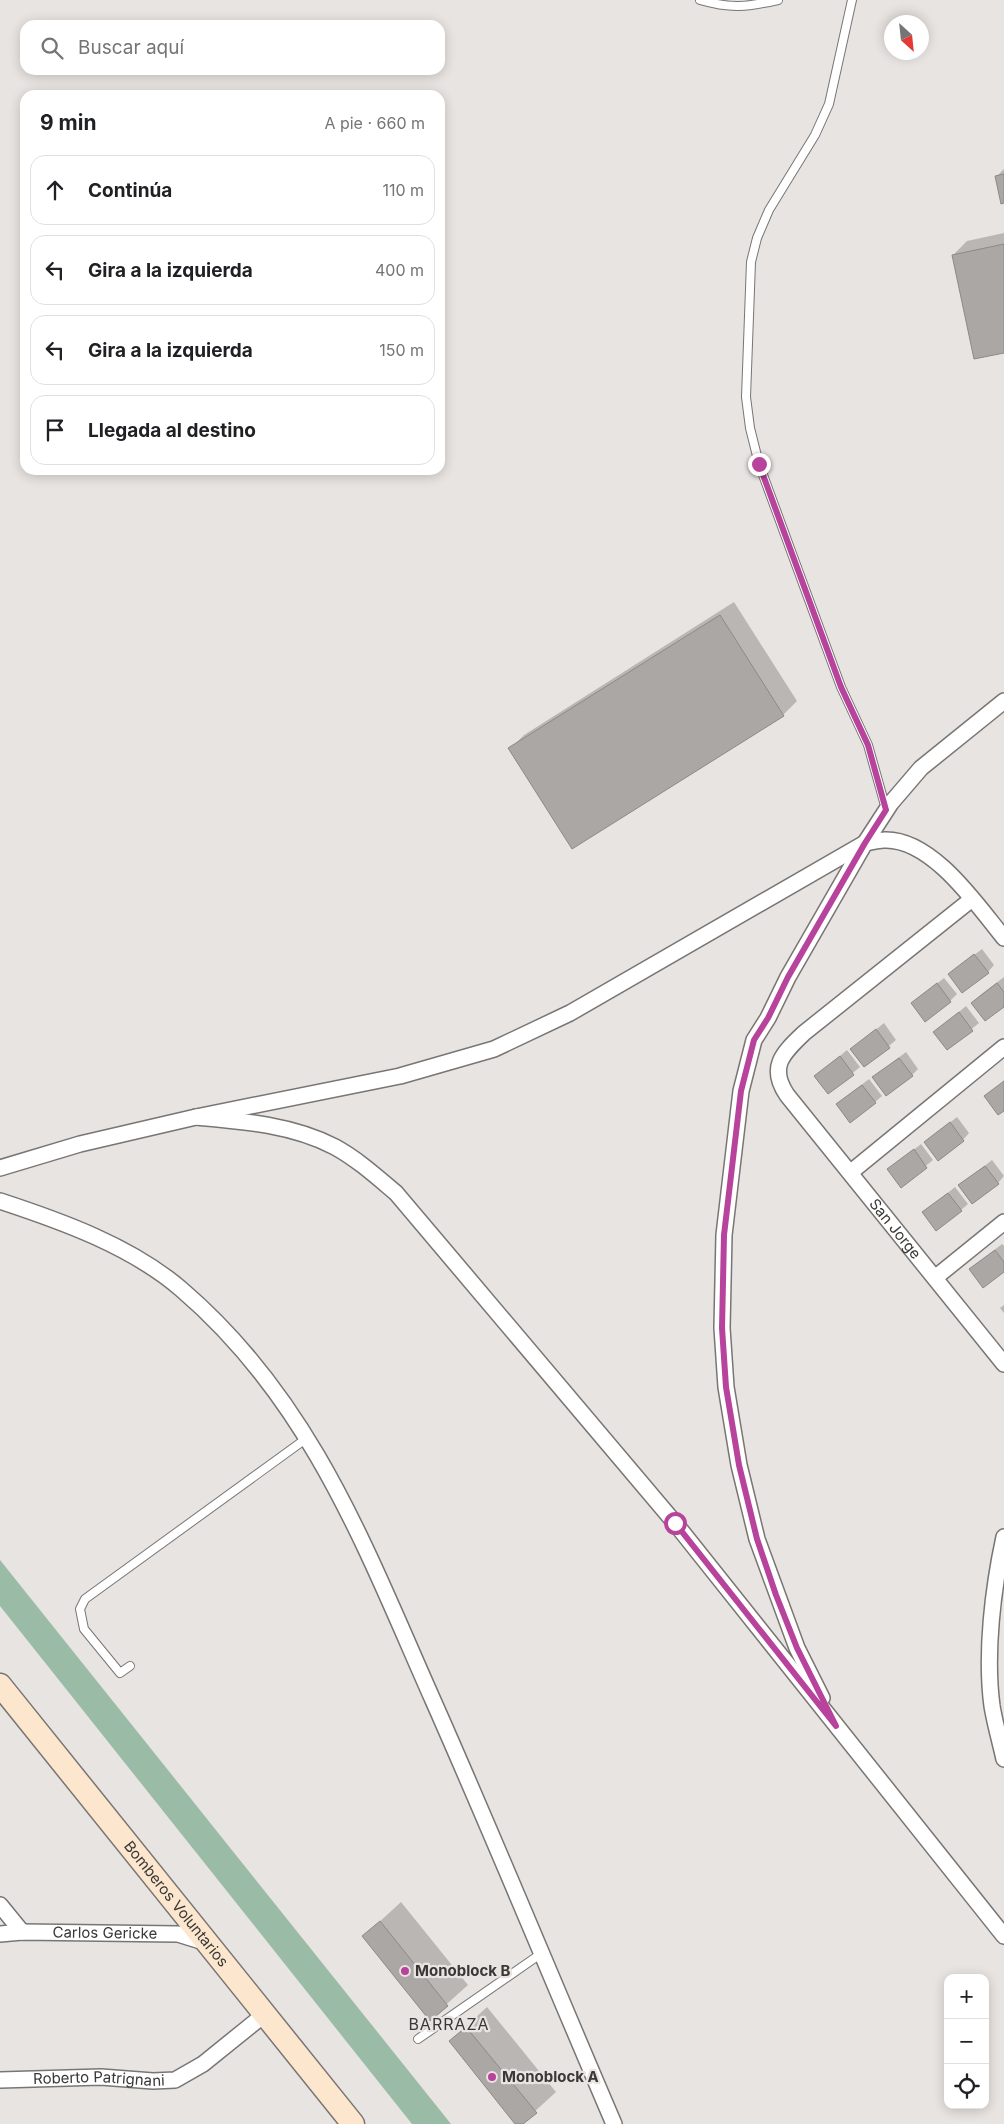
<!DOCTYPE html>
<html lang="es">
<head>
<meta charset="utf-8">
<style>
	:root { --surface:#fff; --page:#f6f6f6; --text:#202124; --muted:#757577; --line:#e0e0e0 }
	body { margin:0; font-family:Inter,sans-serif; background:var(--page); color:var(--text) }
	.controls { position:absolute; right:15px; bottom:15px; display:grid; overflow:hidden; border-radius:10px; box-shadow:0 2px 12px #0003 }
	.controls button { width:45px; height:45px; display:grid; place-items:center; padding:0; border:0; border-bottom:1px solid var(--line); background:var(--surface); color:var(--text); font:25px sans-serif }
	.compass { position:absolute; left:884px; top:15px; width:45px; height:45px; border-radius:50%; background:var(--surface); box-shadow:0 2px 12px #0003; rotate:153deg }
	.stop { position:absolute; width:15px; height:15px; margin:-11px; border:4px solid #b7439c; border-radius:50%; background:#fff }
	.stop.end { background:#b7439c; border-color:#fff; box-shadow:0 1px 5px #0008 }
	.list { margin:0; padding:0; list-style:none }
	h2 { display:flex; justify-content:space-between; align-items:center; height:65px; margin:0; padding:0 20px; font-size:21px }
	h2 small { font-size:16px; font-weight:400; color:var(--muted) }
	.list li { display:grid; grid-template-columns:32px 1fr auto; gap:15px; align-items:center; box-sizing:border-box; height:70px; margin:0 10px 10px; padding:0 10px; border:1px solid var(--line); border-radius:15px }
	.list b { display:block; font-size:19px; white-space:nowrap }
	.list em { font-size:16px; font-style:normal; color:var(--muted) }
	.icon { flex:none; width:28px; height:28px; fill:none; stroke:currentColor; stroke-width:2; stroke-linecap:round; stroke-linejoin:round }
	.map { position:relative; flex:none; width:1004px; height:2124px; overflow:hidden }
	.search { position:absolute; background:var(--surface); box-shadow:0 2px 12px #0003; left:20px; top:20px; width:425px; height:55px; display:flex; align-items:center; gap:12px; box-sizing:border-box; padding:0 18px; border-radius:15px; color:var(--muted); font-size:19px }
	.panel { position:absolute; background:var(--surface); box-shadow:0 2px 12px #0003; left:20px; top:90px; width:425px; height:385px; border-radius:15px }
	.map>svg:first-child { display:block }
	.green { fill:#9abca6 }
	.shadow { fill:#0003 }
	.building { fill:#aba7a5; stroke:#8d8987 }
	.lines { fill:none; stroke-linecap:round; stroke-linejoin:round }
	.lane-casing { stroke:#797573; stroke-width:10 }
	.street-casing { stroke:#797573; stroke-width:18 }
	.secondary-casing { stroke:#797573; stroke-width:25 }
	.lane { stroke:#fff; stroke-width:8 }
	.street { stroke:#fff; stroke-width:15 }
	.secondary { stroke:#fce7ce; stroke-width:22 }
	.route { stroke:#b7439c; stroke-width:6 }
	.poi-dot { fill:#b7439c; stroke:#e8e4e1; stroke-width:2 }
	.labels { text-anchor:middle; stroke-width:4.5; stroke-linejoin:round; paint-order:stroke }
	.street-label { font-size:15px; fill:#393837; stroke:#e8e4e1 }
	.poi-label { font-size:15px; font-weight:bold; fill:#393837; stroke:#e8e4e1; text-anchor:start }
	.neighbourhood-label { font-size:16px; letter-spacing:1px; fill:#393837; stroke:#e8e4e1 }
</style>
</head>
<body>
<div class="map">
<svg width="1004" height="2124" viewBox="0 0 1004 2124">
	<rect width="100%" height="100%" fill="#e8e4e1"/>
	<path class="green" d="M0,1560L451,2124H412L0,1606Z"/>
	<path class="shadow" d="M1004,169V202L996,177Z
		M1004,233V352L953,255L967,241Z
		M734,602L797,701L783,715L510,749L524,735Z
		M982,949L994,965L988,972L957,968Z
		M1004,977V1005L972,1003L979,996Z
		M944,978L957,994L950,1001L912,1003Z
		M966,1006L979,1023L947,1049L935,1032Z
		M884,1023L896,1040L865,1066L852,1049Z
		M847,1050L860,1067L828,1093L816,1076Z
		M906,1052L918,1069L912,1075L881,1071Z
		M869,1079L882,1096L875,1102L844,1098Z
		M957,1117L969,1133L963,1140L925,1142Z
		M921,1144L933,1160L901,1186L889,1169Z
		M992,1160L1004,1176L998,1183L960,1185Z
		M955,1187L968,1204L961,1210L924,1212Z
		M1002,1244L1004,1246V1270L970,1269Z
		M1004,1305V1313L1000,1308Z
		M401,1902L468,1985L430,2019L364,1936Z
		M487,2007L556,2092L521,2124H516L450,2041Z"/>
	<path class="building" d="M1004,174V203L1001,204L995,176Z
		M1004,244V353L974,359L952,255Z
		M720,615L784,716L572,849L508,748Z
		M974,954L989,973L962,993L948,974Z
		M937,983L951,1002L925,1022L911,1003Z
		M997,983L1004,992V1007L985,1021L971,1003Z
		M959,1012L973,1031L947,1050L933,1032Z
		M876,1029L890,1048L864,1067L850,1049Z
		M840,1056L854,1075L828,1094L814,1076Z
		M899,1058L913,1076L886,1096L872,1077Z
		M1004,1081V1111L998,1115L984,1096Z
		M862,1085L876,1103L850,1123L836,1104Z
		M950,1122L964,1141L938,1161L924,1142Z
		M914,1149L927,1168L901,1188L887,1169Z
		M985,1166L999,1184L972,1204L958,1185Z
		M948,1193L962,1211L936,1231L922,1212Z
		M995,1250L1004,1262V1272L983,1288L969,1269Z
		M380,1921L448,2006L430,2021L362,1936Z
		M466,2027L537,2113L523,2124H515L449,2041Z"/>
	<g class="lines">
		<g class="lane-casing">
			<path id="lane" d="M700,0C731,9 747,7 778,0
				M852,0L829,104L815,135L769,210L757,238L751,262L746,397L750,428L759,464L841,687L868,745L886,809
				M130,1666L120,1673L84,1629L80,1609L85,1599L307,1438
				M418,2039L542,1953"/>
		</g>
		<g class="street-casing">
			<g id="street">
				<path id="s1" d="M972,899L804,1033C783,1053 768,1067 787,1095L1004,1364"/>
				<path d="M196,1117C243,1121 293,1125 335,1147C357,1159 377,1177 396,1193L675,1523L1004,1936"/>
				<path d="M0,1168L80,1144L196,1117L400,1076L494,1049L570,1013L865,843C871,842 878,840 884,840C932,838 977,905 1004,938"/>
				<path d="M851,1172L1004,1047"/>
				<path d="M0,1201C61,1221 131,1246 181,1289C311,1400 365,1547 432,1698C495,1840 553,1982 614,2124"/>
				<path d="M936,1277L1004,1222"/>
				<path d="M1004,1537C993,1588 985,1653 992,1706C995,1724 1000,1741 1004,1759"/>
				<path d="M822,1698L797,1648L757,1539L739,1465L726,1387L722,1328L724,1235L741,1091L754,1040L768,1018L788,977L865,843L891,803L921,768L1004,701"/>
				<path d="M0,1905L22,1932"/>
				<path id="s2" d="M0,1934L22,1932L178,1934L207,1943"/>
				<path id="s3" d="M0,2080L101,2077L153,2081L175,2080L203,2064L265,2014"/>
			</g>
		</g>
		<g class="secondary-casing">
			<g id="secondary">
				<path id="s4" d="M0,1685L353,2124"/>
			</g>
		</g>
		<use href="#lane" class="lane"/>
		<use href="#street" class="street"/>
		<use href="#secondary" class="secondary"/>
	</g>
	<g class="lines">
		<path class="route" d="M675,1523L836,1726L797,1648L776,1595L757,1539L739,1465L726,1387L722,1328L724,1235L741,1091L754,1040L768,1018L788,977L865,843L886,810L868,745L841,687L759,464"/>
	</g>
	<g class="poi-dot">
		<circle cx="405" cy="1971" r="5"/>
		<circle cx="492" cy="2077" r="5"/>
	</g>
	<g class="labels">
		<g class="street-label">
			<text dy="5" stroke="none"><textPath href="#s1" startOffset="460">San Jorge</textPath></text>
			<text dy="5" stroke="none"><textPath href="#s4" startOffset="281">Bomberos Voluntarios</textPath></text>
			<text dy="5" stroke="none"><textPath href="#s2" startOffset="105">Carlos Gericke</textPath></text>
			<text dy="5" stroke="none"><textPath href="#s3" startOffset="99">Roberto Patrignani</textPath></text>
		</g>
		<g class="poi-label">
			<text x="415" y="1976">Monoblock B</text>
			<text x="502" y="2082">Monoblock A</text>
		</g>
		<g class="neighbourhood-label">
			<text x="449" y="2030">BARRAZA</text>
		</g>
	</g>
</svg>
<div class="controls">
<button>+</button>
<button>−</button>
<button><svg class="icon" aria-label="locate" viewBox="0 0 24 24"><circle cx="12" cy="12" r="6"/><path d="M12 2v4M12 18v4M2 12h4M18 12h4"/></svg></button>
</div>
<svg class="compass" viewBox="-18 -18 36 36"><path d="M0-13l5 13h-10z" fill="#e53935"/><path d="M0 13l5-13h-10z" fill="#757577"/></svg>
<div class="stop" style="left:675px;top:1523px"></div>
<div class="stop end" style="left:759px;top:464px"></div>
<div class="search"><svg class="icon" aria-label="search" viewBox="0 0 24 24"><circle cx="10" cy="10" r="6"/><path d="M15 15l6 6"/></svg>Buscar aquí</div>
<section class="panel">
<h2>9 min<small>A pie · 660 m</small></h2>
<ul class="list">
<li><svg class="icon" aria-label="ahead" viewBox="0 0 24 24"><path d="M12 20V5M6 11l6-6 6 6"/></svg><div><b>Continúa</b></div><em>110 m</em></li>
<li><svg class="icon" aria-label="left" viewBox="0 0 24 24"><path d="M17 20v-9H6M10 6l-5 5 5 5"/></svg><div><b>Gira a la izquierda</b></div><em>400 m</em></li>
<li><svg class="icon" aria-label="left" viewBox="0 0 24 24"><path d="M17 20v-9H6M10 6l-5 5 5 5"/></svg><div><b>Gira a la izquierda</b></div><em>150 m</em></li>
<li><svg class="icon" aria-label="arrive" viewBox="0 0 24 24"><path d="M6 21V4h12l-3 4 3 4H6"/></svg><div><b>Llegada al destino</b></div></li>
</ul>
</section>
</div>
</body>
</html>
